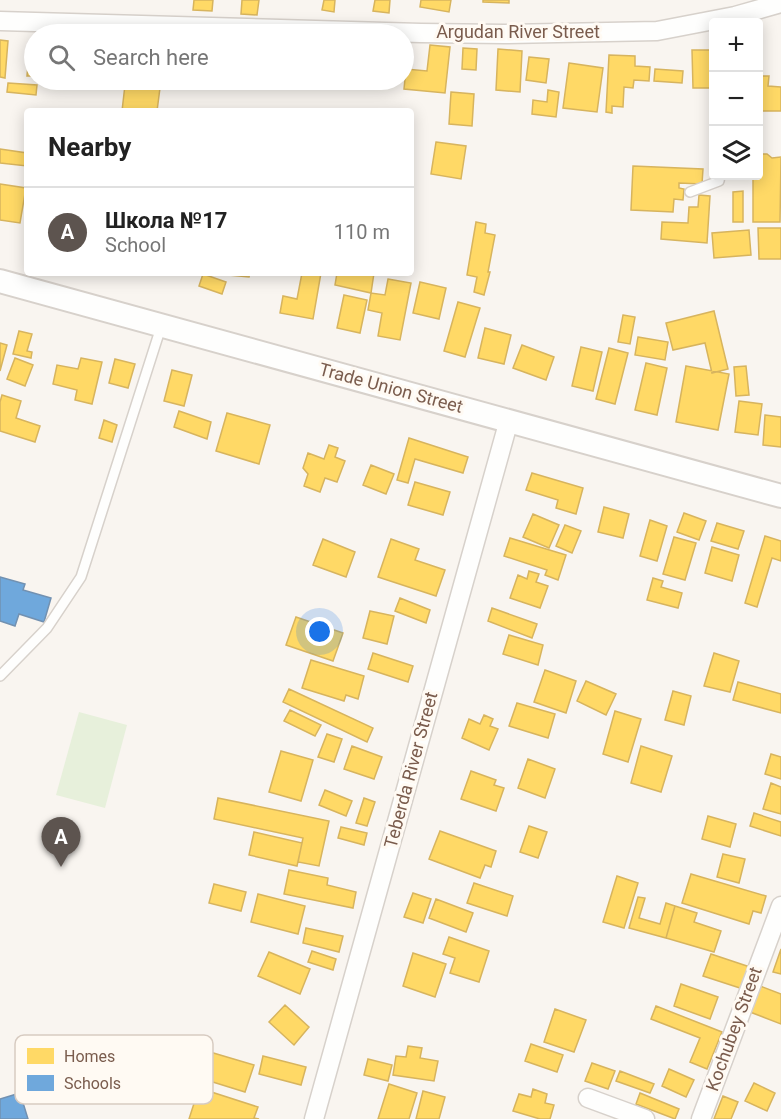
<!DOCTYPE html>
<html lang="en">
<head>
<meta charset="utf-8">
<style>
	:root { --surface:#fff; --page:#f2f2f2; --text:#222; --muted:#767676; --line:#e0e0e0; --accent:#5d544f }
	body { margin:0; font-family:Roboto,sans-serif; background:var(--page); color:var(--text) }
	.controls { position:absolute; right:18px; top:18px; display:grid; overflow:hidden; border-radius:6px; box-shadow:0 3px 15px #0003 }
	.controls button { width:54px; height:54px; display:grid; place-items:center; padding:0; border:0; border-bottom:2px solid var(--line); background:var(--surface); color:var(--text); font:30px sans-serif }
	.you { position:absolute; left:320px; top:632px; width:21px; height:21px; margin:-15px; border:4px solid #fff; border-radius:50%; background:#1a73e8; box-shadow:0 0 0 9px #1a73e833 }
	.badge { display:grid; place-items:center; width:39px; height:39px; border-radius:50%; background:var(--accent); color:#fff; font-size:20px; font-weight:700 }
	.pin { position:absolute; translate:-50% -50px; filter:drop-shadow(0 2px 3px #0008) }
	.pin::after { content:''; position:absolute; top:32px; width:21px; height:18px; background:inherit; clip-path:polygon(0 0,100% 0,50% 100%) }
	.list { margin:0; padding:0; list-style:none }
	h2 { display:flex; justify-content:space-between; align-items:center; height:78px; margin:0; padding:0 24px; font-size:26px }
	h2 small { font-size:20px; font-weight:400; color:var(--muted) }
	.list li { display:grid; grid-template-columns:39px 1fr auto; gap:18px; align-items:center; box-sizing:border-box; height:90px; padding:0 24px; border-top:2px solid var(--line) }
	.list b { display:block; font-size:22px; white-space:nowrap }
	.list p { margin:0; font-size:20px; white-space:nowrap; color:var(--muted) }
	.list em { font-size:20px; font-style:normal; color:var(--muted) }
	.icon { flex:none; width:33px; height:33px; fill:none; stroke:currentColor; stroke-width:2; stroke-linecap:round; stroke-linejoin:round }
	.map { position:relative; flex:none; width:781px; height:1119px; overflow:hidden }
	.search { position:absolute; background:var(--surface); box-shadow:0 3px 15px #0003; left:24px; top:24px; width:390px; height:66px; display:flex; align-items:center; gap:15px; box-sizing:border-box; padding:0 21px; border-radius:33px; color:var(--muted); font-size:22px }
	.panel { position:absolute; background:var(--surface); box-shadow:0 3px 15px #0003; left:24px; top:108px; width:390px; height:168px; border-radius:6px }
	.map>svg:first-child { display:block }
	.green { fill:#e7f0db }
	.homes { fill:#ffd966; stroke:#d7b45e; stroke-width:1.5 }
	.schools { fill:#6fa8dc; stroke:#7291b1; stroke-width:1.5 }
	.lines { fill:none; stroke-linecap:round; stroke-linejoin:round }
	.service-casing { stroke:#d7d1cb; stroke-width:12 }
	.minor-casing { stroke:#d7d1cb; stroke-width:21 }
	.tertiary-casing { stroke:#d7d1cb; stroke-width:26 }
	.service { stroke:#fefefd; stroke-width:9 }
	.minor { stroke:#fefefd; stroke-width:18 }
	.tertiary { stroke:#fefefd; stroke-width:22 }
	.labels { text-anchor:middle; stroke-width:6; stroke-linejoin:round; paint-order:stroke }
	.street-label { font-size:18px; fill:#7a5c4d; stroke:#fffaf3 }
	.key { fill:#fffaf3; stroke:#d7cbc1; stroke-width:1.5 }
	.key-label { font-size:16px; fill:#7a5c4d }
</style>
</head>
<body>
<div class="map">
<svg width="781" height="1119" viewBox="0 0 781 1119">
	<rect width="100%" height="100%" fill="#f9f5f0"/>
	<path class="green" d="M79,712L127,725L105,808L56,795Z"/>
	<path class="homes" d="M194,0H213L212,11L193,10Z
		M242,0H259L257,15L241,14Z
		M324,0H335L334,12L322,10Z
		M375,0H390L389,13L373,11Z
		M421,0H451L449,12L420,7Z
		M483,0H509V3L483,2Z
		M0,40L8,41L5,78L0,77Z
		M30,42L34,43V76H27Z
		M430,45L450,47L445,93L404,89L406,69L427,71Z
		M463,48L477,49L476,70L462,69Z
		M498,49L522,51L520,92L496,90Z
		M692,50H714V88H693Z
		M609,55L635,56V66L650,67L649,81L634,80L633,88L624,87L623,107L612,106V113L606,112Z
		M529,57L549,59L546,83L526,80Z
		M569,63L603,68L597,112L563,108Z
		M655,69L683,71L682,83L654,81Z
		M758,76H769L768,86L781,87V111H758Z
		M166,80H195L194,88L165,85Z
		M285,80H309V84L285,81Z
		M8,83L37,85L36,95L7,92Z
		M125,85L160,88L157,111H122Z
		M548,90L559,92L556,117L532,114L533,100L547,102Z
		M451,92L474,94L472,126L449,124Z
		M436,142L466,146L461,179L431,174Z
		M0,149L27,153V166L0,163Z
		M758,154H767L772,158L781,157L780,222H753V176H758Z
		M633,166L703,169L702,184L679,183V188L684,189L683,200L674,199L673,212L631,210Z
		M0,184L26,188L20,223L0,220Z
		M743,191V222H733V192Z
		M699,195L710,196L707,243L661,239L662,222L688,223L689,207H698Z
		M476,222L486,224L485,233L495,235L488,272H490L484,295L474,292L477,277L467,275Z
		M758,228H781V259H759Z
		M749,230L751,255L714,258L712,233Z
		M229,273H250L249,277L229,275Z
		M302,273H321L313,319L280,313L283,296L297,299Z
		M337,273H374L371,293L335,285Z
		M203,274L226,282L222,294L199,286Z
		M388,279L411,283L400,340L378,336L382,313L368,310L371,293L385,295Z
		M420,282L446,288L439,319L413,313Z
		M344,295L367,300L360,333L337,328Z
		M458,302L480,308L465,357L444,351Z
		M714,311L728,369L712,373L705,343L673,350L666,323Z
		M623,315L635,317L630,344L618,342Z
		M485,328L511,335L504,364L478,358Z
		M19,331L32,334L27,351L32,352L31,358L13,354Z
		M638,337L668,342L665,360L635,355Z
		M0,343L7,345L0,371Z
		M522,345L554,357L546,380L513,368Z
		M581,347L602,352L593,391L572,386Z
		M609,348L628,353L615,404L596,399Z
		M15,358L33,365L25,386L7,379Z
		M81,358L102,362L92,404L75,400L77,390L53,384L57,365L78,369Z
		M115,359L135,364L128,388L109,383Z
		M646,363L667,368L657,415L635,410Z
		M686,366L729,374L718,430L676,422Z
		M746,366L749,395L736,396L734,367Z
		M172,370L192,375L184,406L164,401Z
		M2,395L21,401L16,418L40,426L35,442L0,431V402Z
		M739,401L762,404L758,435L735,432Z
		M179,411L211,422L207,439L174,427Z
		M227,413L270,425L259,464L216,451Z
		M765,415L781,417V447L763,445Z
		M104,420L117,425L112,442L99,438Z
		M409,438L468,457L463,473L415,459L408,483L397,480Z
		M329,445L338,448L335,457L345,461L337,482L325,478L320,492L304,486L308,474L303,468L308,453L324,459Z
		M371,465L394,474L386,494L363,485Z
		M532,473L583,488L576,514L556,508L558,500L526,490Z
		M415,482L450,492L443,515L408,505Z
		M604,507L629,514L623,538L598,532Z
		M684,513L706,521L699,540L677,532Z
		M533,514L559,525L549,548L523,537Z
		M650,520L667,526L657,561L640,556Z
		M717,523L744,531L738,549L711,541Z
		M565,525L581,531L572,553L556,546Z
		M765,536L781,541V561L772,558L757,607L745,603Z
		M674,537L696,543L685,580L663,574Z
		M510,538L566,555L558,580L545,575L547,570L504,556Z
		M323,539L355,552L346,577L313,565Z
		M391,539L419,549L415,560L445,570L436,596L378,577Z
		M712,547L739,555L732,581L705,573Z
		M529,571L539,574L536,582L548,586L540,608L510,598L518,575L527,579Z
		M653,578L663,581L661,587L682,593L678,608L647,600Z
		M400,598L430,610L426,623L395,611Z
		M492,608L537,624L532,638L488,621Z
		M370,611L394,616L387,644L363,638Z
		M296,617L343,633L333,661L286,645Z
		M509,635L543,645L538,665L503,654Z
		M373,653L413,666L408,682L368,669Z
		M714,653L739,661L730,692L704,686Z
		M311,660L364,676L358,699L346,695L344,701L302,688Z
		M545,670L576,681L566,713L534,702Z
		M586,681L616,694L606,715L577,701Z
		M738,682L781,694V713L733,700Z
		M289,689L373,728L367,742L283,702Z
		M673,691L691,696L684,725L665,720Z
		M517,703L555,714L548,738L509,726Z
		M290,710L321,725L315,736L284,721Z
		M615,711L641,719L628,762L603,754Z
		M484,715L493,719L490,726L498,729L489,750L462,738L469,719L480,724Z
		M327,734L342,739L334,762L318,757Z
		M352,746L382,757L374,779L344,769Z
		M641,746L672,756L661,792L631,783Z
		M281,751L313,760L301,801L269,792Z
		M771,754L781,757V779L765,774Z
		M528,759L555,769L545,798L518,788Z
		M471,771L496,780L494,785L504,788L496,811L461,799Z
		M771,783L781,787V814L763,809Z
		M325,790L352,801L346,816L319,805Z
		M218,798L329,821L319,866L298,862L303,838L214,819Z
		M364,798L375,802L367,826L356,823Z
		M754,813L781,822V836L750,826Z
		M708,816L736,824L730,847L702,839Z
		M529,826L547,832L538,858L520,852Z
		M341,827L367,833L364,845L338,838Z
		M440,831L496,851L491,867L485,865L480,878L429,859Z
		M254,832L302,843L297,866L249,855Z
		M723,854L745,859L739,883L717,877Z
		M289,870L328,878L327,885L356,892L353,908L284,894Z
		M691,874L766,896L761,913L753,911L749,924L682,903Z
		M617,876L638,883L624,928L603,922Z
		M474,883L513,896L507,916L467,903Z
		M214,884L246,892L241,911L209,903Z
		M413,893L431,899L423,923L404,917Z
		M258,894L305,906L298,934L251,922Z
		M638,897L645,898L639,918L660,924L666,903L675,906L666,938L629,928Z
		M436,899L473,913L466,932L429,918Z
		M675,906L697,913L694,922L721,931L714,952L666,938Z
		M306,928L343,936L339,952L303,943Z
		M449,937L489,951L479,982L450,973L455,958L443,954Z
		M781,949V974L773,972Z
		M312,951L336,959L333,970L308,962Z
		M269,952L310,969L300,994L258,976Z
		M413,953L446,964L435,997L403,986Z
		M711,954L750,967L743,989L703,976Z
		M681,984L718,997L710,1019L674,1006Z
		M760,986L781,994V1024L750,1012Z
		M285,1005L309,1027L294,1045L269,1022Z
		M656,1006L722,1032L707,1069L690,1062L700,1038L651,1019Z
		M555,1009L586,1020L574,1052L544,1042Z
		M531,1044L563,1055L557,1072L525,1061Z
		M408,1046L422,1048L420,1058L438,1061L434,1081L393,1075L396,1056L406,1057Z
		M210,1052L254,1065L245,1092L203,1079Z
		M263,1056L306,1067L301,1085L259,1074Z
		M368,1059L392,1065L388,1081L364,1075Z
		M592,1063L615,1071L608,1089L585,1081Z
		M669,1069L694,1080L686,1097L662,1086Z
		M620,1071L654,1084L650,1093L616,1081Z
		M754,1083L775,1093L767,1111L745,1101Z
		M389,1084L417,1093L409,1119H378Z
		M199,1088L258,1107L254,1118L259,1119H189Z
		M533,1089L547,1094L545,1103L554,1105L550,1119H540L513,1111L519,1094L531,1097Z
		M423,1091L445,1097L439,1119H416Z
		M640,1093L679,1109L675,1119L636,1104Z
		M723,1096L738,1102L731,1119H714Z"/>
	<path class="schools" d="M0,577L25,584L23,590L51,598L44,622L19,614L15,626L0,621Z
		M20,1093L28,1119H0V1099Z"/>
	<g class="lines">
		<g class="service-casing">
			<path id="service" d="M690,192L719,181L720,176
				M0,676L47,628L81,577L161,327"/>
		</g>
		<g class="minor-casing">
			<path id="minor" d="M0,21L421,33L504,34L657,31L735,16L781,3
				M588,1098L645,1119
				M314,1119L509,420
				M701,1119L781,906"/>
		</g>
		<g class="tertiary-casing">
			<path id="tertiary" d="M0,281L781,496"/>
		</g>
		<use href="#service" class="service"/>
		<use href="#minor" class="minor"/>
		<use href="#tertiary" class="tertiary"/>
	</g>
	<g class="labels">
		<g class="street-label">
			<text x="518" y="38">Argudan River Street</text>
			<text transform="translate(391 388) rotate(15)" y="6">Trade Union Street</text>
			<text transform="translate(411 770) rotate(-75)" y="6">Teberda River Street</text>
			<text transform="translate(734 1029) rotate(-70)" y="6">Kochubey Street</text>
		</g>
	</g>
	<rect x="15" y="1035" width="198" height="69" rx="9" class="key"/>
	<rect x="27" y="1048" width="27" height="16" fill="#ffd966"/>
	<rect x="27" y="1075" width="27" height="16" fill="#6fa8dc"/>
	<g class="key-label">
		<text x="64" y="1062">Homes</text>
		<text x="64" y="1089">Schools</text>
	</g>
</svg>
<div class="controls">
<button>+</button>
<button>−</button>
<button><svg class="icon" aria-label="layers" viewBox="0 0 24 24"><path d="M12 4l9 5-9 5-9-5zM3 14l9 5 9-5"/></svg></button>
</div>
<div class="you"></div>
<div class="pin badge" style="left:61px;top:867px">A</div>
<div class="search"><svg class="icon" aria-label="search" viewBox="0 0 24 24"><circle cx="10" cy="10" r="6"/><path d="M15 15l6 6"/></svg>Search here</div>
<section class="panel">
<h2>Nearby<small></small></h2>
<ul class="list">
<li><span class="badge">A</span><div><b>Школа №17</b><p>School</p></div><em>110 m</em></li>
</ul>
</section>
</div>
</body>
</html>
